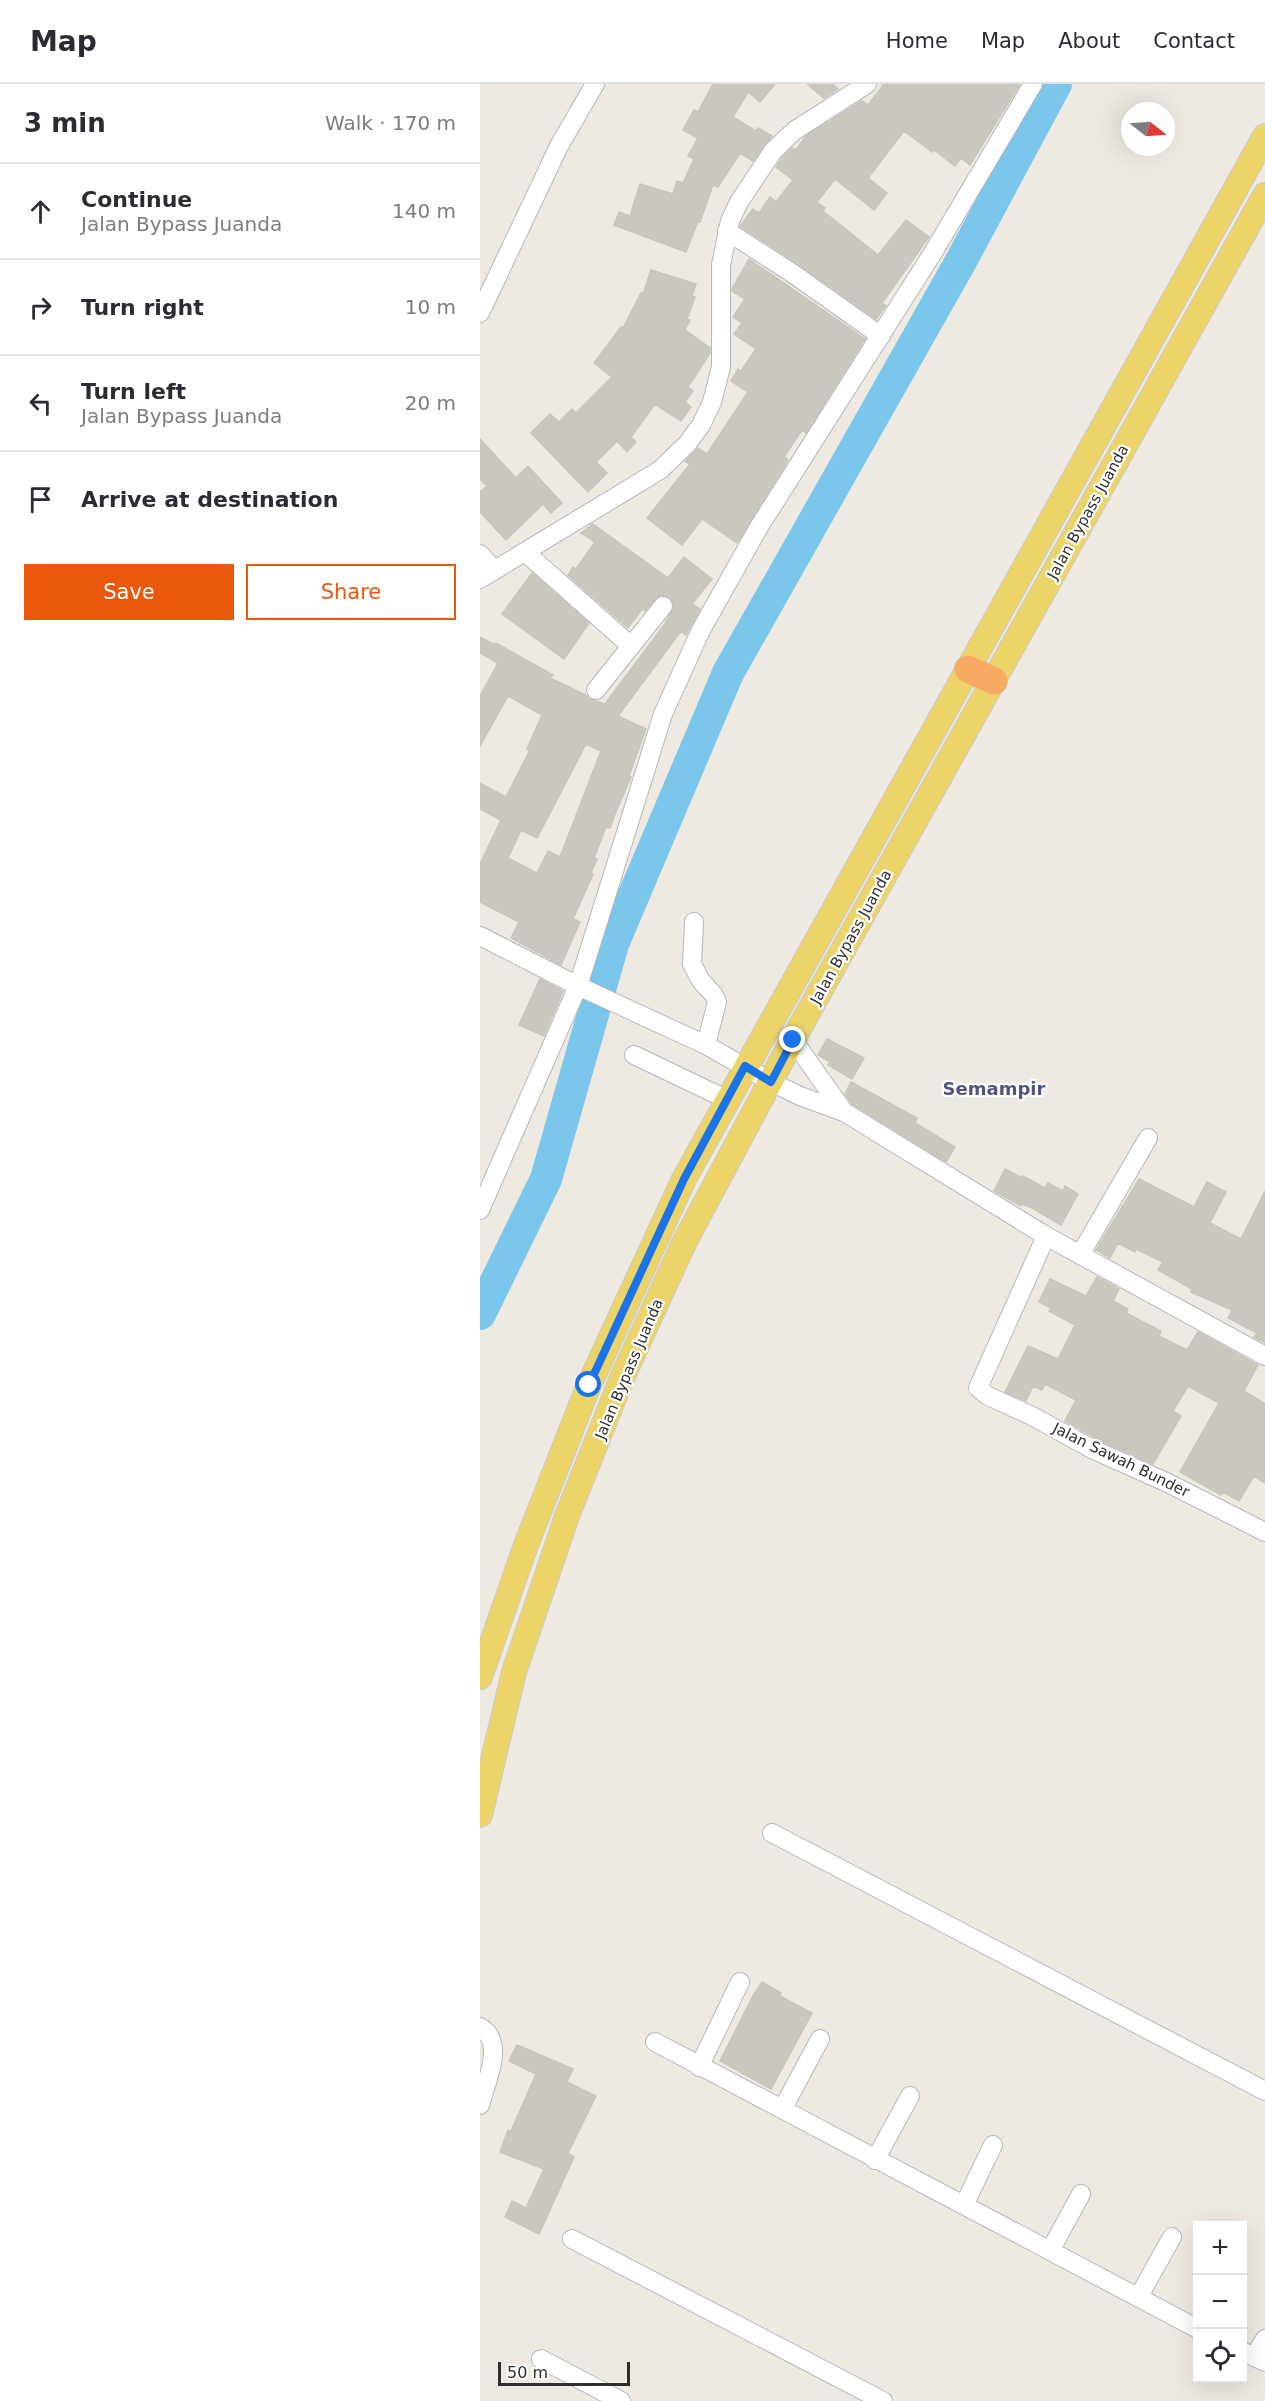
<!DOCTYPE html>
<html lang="en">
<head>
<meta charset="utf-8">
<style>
	:root { --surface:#fff; --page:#f2f2f3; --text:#2b2b33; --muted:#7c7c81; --line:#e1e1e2; --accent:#ea580c }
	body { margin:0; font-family:"DejaVu Sans",sans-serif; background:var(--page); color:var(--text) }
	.controls { position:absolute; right:18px; bottom:18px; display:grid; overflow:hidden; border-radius:0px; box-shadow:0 6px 24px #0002 }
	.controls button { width:54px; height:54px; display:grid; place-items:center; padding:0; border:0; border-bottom:2px solid var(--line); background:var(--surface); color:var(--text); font:30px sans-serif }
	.compass { position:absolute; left:641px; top:18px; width:54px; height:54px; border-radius:50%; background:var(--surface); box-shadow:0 6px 24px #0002; rotate:107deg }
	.scale { position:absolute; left:18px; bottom:15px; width:132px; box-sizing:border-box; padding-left:6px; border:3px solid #2e2e2e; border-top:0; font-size:16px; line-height:21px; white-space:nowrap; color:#2e2e2e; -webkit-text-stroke:4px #fff; paint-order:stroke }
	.stop { position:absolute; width:18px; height:18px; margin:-14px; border:4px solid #1a73e8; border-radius:50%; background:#fff }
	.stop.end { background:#1a73e8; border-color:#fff; box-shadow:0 2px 6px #0008 }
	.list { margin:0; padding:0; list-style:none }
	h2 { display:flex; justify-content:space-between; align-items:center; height:78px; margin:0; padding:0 24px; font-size:26px }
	h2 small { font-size:20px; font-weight:400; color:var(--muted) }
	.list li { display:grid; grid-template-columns:39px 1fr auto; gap:18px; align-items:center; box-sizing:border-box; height:96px; padding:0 24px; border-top:2px solid var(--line) }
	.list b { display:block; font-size:22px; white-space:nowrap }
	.list p { margin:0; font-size:20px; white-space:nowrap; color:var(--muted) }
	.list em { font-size:20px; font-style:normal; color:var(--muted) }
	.actions { display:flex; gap:12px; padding:18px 24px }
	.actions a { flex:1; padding:14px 0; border:2px solid var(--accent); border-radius:0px; text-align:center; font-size:21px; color:var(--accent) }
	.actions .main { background:var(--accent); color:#fff }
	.icon { flex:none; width:33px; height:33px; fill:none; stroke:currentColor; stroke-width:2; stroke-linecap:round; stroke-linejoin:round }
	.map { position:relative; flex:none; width:785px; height:2317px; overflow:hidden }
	header { display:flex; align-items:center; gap:36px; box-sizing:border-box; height:84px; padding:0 30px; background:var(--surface); border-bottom:2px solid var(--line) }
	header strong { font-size:28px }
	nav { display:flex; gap:33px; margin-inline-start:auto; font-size:21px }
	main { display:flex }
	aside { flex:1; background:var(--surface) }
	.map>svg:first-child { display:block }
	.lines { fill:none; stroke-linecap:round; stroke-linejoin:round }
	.river { stroke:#7ac7eb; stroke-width:32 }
	.building { fill:#cac7bf; stroke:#cac5bb; stroke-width:1.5; fill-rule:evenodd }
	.minor-casing { stroke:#b4b6c0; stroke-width:20 }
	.major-casing { stroke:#c9c9c9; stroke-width:26 }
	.highway-casing { stroke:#c9c9c9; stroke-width:28 }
	.minor { stroke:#fff; stroke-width:18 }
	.major { stroke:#ecd469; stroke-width:24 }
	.highway { stroke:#f8ab62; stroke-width:27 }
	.route { stroke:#1a73e8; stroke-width:8 }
	.labels { text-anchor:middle; stroke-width:4.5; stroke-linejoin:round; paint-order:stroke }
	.street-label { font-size:15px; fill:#2e2e2e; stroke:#fff }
	.quarter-label { font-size:18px; font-weight:bold; fill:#4f557e; stroke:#fff }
</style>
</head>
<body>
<header>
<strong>Map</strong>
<nav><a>Home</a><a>Map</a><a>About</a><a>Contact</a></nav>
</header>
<main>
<aside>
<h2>3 min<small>Walk · 170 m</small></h2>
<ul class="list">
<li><svg class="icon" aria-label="ahead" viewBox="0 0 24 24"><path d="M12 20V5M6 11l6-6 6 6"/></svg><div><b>Continue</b><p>Jalan Bypass Juanda</p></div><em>140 m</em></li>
<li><svg class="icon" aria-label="right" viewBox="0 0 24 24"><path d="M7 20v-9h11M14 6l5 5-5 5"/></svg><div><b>Turn right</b></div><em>10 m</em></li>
<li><svg class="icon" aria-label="left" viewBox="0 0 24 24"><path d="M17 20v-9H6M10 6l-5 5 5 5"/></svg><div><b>Turn left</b><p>Jalan Bypass Juanda</p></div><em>20 m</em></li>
<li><svg class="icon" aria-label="arrive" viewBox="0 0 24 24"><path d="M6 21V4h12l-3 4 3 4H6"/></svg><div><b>Arrive at destination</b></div></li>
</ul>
<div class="actions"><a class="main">Save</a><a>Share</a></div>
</aside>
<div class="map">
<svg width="785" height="2317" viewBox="0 0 785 2317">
	<rect width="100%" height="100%" fill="#eee9e1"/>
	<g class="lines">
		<path class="river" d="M0,1230L66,1095L133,860L248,589L481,177L576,0"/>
	</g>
	<path class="building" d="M233,0H295L280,18L268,8L253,33L276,47L278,44L292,52L273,77L260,69L238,103L233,101L220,138L218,137L206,168L134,141L139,128L150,132L160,100L193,110L197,97L203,99L214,75L208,72L218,54L203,46L214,26L218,28Z
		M327,0H352L358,5L344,14Z
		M404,0H540L490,81L481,74L475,82L454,66L452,68L424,47L388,94L407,109L394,126L355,95L337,118L345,124L343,127L398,171L426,136L449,153L402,219L406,222L396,235L318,180L260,142L273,125L279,129L290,113L296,118L313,96L296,83L302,74L312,64L316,66L326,52L382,17L388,21Z
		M269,175L385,255L326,349L322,346L304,373L308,376L257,459L222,435L202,461L167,434L210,380L205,377L218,364L227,370L268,308L251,297L258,285L261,287L276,265L254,250L262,239L253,233L265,215L252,207V205Z
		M171,186L216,200L212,212L215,213L207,235L210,236L205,246L230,264V269L208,303L213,307L205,318L211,323L201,337L175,320L151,353L156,358L147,368L137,357L116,378L127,389L108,408L51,349L70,330L79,338L92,325L96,329L132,293L114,279L141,243L143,244L161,209L163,210Z
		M0,355L36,394L48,382L82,419L71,429L63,420L26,456L0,428V408L7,402L0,395Z
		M113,440L188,494L204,473L232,495L212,520L220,525L206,551L201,547L138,632L166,645L149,692L151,693L135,730L130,744L126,743L114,774L117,775L111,789L113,790L93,835L100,838L81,881L31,854L39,838L0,818V780L21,736L0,725V699L26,713L50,666L47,665L62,631L28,612L0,662V612L18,579L0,569V553L15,561L16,559L73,591L70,594L106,611L109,615L125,620L184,541L194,523L190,513L178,512L165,527L162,525L148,544L88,491L93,483L96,485L115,458L101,449ZM106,660L121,667L80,773L68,767L57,789L28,774L41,746L57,754Z
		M52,489L109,539L84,575L22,530Z
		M60,895L83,907L64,952L39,941Z
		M347,955L384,974L372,995L348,981L350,978L338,971Z
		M371,998L437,1034L435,1039L475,1063L466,1078L372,1020L365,1010Z
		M525,1085L542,1094L543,1092L565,1104L568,1099L583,1107L585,1102L598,1110L581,1141L552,1124L542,1120L541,1122L514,1107Z
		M659,1095L714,1123L727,1098L746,1108L730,1139L761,1155L785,1107V1259L774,1253L777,1249L748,1234L752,1226L711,1208L712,1205L678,1186L683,1178L656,1165L655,1168L638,1159L630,1174L616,1166Z
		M617,1193L639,1205L633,1217L648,1225L646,1229L681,1247L679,1252L707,1266L718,1248L778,1281L764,1307L785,1320V1399L774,1392L759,1417L743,1408L741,1411L700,1388L739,1319L708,1302L693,1327L701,1332L673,1380L617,1355L585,1337L596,1316L565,1300L562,1306L553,1302L546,1317L525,1308L548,1262L578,1275L595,1241L569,1227L571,1224L559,1218L570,1195L606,1212Z
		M282,1898L301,1909L300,1912L332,1929L291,2005L240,1977L274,1910Z
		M37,1961L93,1985L87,1998L116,2012L88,2069L94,2073L59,2150L25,2133L32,2117L46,2124L64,2085L20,2068L28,2046L31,2047L56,1990L29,1977Z"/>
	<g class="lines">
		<g class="minor-casing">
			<path id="minor" d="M247,147L312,189L401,252
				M0,229L79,62L115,0
				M45,468L151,562
				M0,470L14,486
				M0,495L180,386L207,360L221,341L232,318L241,283V181L250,137L259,118L293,67L314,47L387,0
				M116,606L183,522
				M214,838L212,880L221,897L234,911L237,918L226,961
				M0,852L98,902L226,961L291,998L320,1012L364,1028L566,1152L785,1272
				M313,956L364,1028
				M154,971L248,1016
				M0,1126L98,902L183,630L221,546L279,443L454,167L553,0
				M566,1152L498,1304L508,1312L552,1332L612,1365L688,1399L785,1448
				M600,1171L668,1054
				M292,1749L785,2007
				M0,1943C26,1958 6,1998 0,2021
				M175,1958L718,2245
				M219,1983L260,1898
				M303,2024L340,1955
				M395,2076L430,2012
				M484,2121L513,2061
				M92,2155L403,2317
				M570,2167L601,2110
				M658,2214L692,2153
				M762,2267L785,2278
				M774,2273L785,2255
				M61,2275L141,2317"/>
		</g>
		<g class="major-casing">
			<path id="major" d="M0,1593L46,1461L109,1301L204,1095L785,52
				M0,1731L34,1588L87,1432L142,1294L205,1157L311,959L785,111"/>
		</g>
		<g class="highway-casing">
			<path id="highway" d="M488,585L514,597"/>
		</g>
		<use href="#minor" class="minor"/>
		<use href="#major" class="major"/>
		<use href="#highway" class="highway"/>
	</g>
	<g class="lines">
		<path class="route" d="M109,1301L204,1095L265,982L291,998L313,956"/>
	</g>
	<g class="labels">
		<g class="street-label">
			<text transform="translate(608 428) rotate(-61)" y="5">Jalan Bypass Juanda</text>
			<text transform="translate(371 853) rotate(-61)" y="5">Jalan Bypass Juanda</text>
			<text transform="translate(149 1285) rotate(-67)" y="5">Jalan Bypass Juanda</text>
			<text transform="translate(641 1376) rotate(26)" y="5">Jalan Sawah Bunder</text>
		</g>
		<g class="quarter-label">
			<text x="514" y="1011">Semampir</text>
		</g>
	</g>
</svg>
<div class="controls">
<button>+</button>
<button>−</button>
<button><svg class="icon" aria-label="locate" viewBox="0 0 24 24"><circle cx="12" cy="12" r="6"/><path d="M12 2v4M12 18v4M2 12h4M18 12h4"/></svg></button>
</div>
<svg class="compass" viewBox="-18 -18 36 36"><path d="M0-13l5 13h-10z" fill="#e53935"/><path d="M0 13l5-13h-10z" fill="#7c7c81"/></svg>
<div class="scale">50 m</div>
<div class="stop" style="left:109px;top:1301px"></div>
<div class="stop end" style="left:313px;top:956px"></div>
</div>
</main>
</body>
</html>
